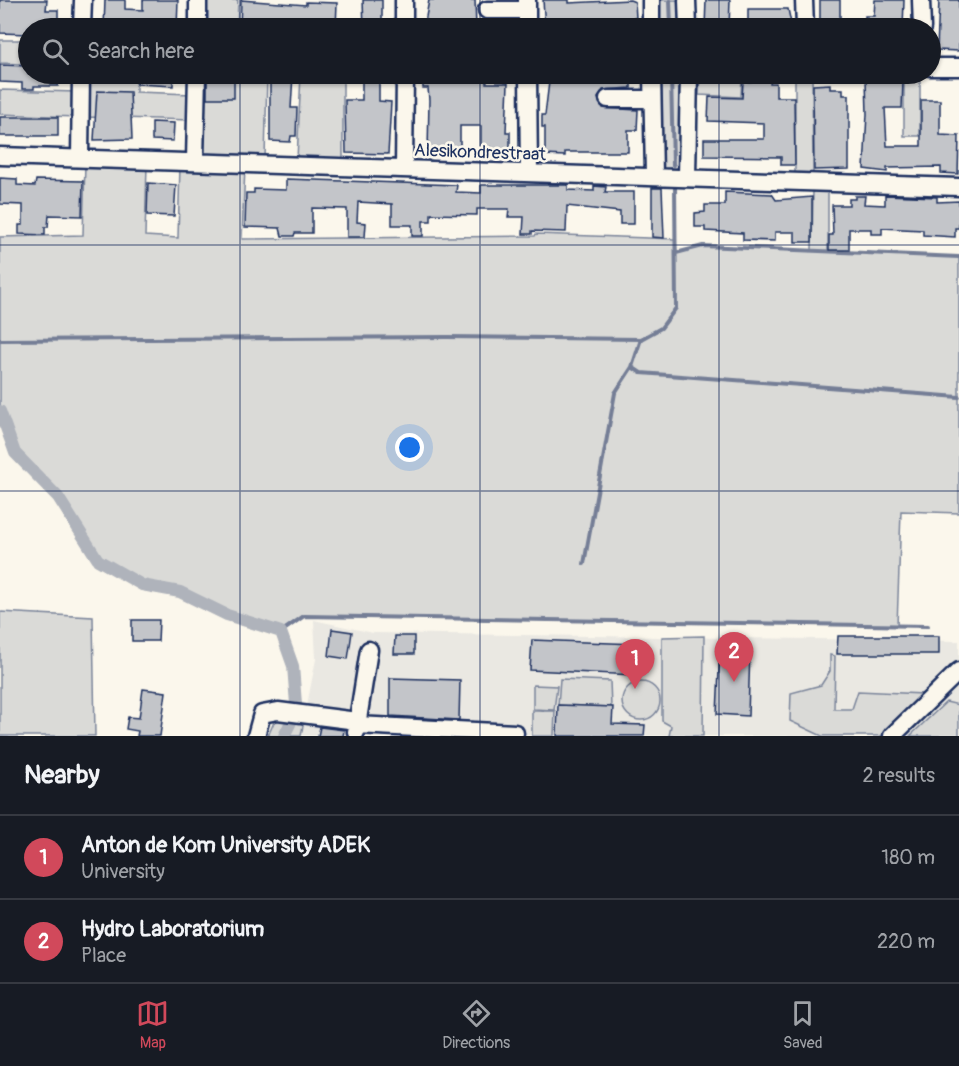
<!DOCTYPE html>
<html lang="en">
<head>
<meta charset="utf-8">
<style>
	:root { --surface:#171b24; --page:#242831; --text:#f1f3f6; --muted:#9ea1a6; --line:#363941; --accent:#d1495b }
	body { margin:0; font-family:Pangolin,sans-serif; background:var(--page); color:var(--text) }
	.you { position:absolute; left:410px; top:448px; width:21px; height:21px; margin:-15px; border:4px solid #fff; border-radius:50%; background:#1a73e8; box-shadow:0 0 0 9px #1a73e833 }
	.badge { display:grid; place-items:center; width:39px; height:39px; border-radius:50%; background:var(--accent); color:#fff; font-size:20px; font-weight:700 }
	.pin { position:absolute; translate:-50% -50px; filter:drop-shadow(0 2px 3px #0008) }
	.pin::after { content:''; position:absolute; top:32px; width:21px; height:18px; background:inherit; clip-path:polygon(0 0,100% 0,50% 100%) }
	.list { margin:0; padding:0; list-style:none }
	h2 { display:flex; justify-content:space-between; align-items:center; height:78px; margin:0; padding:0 24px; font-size:26px }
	h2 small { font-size:20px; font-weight:400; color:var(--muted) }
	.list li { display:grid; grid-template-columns:39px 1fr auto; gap:18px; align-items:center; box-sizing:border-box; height:84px; padding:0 24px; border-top:2px solid var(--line) }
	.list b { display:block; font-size:22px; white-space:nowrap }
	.list p { margin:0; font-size:20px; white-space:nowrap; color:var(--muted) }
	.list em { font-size:20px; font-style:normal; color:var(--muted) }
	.icon { flex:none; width:33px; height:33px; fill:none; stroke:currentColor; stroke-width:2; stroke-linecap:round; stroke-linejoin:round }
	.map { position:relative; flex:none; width:959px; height:736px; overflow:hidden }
	.search { position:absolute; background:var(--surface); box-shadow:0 2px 4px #0004; left:18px; right:18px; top:18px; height:66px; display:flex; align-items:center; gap:15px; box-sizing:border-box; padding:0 21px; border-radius:33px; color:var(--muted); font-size:22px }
	.sheet { height:246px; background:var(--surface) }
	nav { display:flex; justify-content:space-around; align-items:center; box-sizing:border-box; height:84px; border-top:2px solid var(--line); background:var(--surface); font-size:16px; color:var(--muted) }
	nav a { display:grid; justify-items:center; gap:3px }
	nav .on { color:var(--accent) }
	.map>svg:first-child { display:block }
	.built { fill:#eae8e2 }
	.green { fill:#dadad7; stroke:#7a849a; stroke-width:1.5 }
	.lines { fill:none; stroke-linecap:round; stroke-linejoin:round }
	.stream { stroke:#747e96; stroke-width:4 }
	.canal { stroke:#afb3bb; stroke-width:12 }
	.building { fill:#c3c5c9; stroke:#1b2f5e; stroke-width:1.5 }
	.minor-casing { stroke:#1b2f5e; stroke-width:21 }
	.minor { stroke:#fbf7ec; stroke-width:16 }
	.grid { fill:none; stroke:#1b2f5e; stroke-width:1.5; stroke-opacity:0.55 }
	.labels { text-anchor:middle; stroke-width:5; stroke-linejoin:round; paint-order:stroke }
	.street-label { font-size:18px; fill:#1b2f5e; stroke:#fbf7ec }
</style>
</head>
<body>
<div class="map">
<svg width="959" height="736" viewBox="0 0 959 736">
	<rect width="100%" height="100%" fill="#fbf7ec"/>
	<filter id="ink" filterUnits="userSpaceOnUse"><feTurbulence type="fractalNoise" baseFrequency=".0167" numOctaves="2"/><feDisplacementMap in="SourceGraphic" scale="12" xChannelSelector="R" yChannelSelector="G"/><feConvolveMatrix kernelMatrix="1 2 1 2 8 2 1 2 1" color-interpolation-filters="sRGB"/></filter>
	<g filter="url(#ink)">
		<path class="built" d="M314,620L373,633L959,641V736H301L316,659Z"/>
		<path class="green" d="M201,0H238L237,28H200Z
			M654,0H684V28H655Z
			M0,40H22L21,64L0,63Z
			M84,74H136V92L192,94V120L84,117Z
			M199,74H267L265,159L204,155L198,146Z
			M301,74H343V162L297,160Z
			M655,74H685V161L679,171L661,170Z
			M700,74H742L741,97L699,95Z
			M795,74H812L813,176L795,175Z
			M904,74H920V136H904Z
			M0,90L77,92L76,117L0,114Z
			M85,164L147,165L145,236L178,238L180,166L245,167L242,239L535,236L536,234L676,239L677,253L703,246L812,251L813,190H828V251L959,257V513L901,511L897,626L304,616L281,632L227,615L180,592L142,585L98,560L58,497L15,453L0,411V237L83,235Z
			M0,612L93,617L95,736H0Z
			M704,636L703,736H669L671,726L662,721V637Z
			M830,655L835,656L834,709H852L858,691L923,694L885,736H822L790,721L791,693L821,685L830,671Z
			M560,679L610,681L611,707L558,705Z
			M622 701a19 19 0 1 1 38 0a19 19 0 1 1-38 0Z
			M533,685L557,686L554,710L533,709Z
			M946,702L959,705V736H910Z
			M532,711H555L554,736H532Z
			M277,715L304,720L301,736H268Z"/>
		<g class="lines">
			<path class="stream" d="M670,0L671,28
				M671,74L673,165
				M676,253L703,246L959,257
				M641,339L632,367L641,373L959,397
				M0,340L447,337L641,339L661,328L676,308L675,183
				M584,564L615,393L632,367
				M281,632L304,616L928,626"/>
			<path class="canal" d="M0,411L15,453L58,497L98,560L142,585L180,592L227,615L281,632L293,666L296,704
				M284,736L291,722"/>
		</g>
		<path class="building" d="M0,0H47L46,10H58V28H28V34L0,33Z
			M105,0H125V9L143,10V0H178L177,28H104Z
			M241,0L306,5V2L337,3L336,28H240Z
			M363,0H382V28H364Z
			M429,0H475L476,28H424Z
			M543,0H569V3L630,0L635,2L636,18H600V28H545Z
			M706,0H730L729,28H705Z
			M820,0H840V28H820Z
			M875,0H904L903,28H865V16H874Z
			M939,0H959V51L937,50Z
			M748,9H788L792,28H748Z
			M0,65L28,66V74H59L58,86H34V89H22V83L0,82Z
			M138,74H173V86L137,84Z
			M207,74L234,77V98H207Z
			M270,74H293L291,108H297L296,136H291L290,142L270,141Z
			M362,74H379V101L391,102L388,154L346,153L345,100H362Z
			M423,77L486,79V83H508L506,132H510V152L491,153L490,147H481V126H460V153H428L429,100L428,88H423Z
			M571,77H631V88L603,90L598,98L603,108L638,110L637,130H628V152H565V156L545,155V127H542V115H545L549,82L571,83Z
			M883,78L884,81H903L902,108H885L887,146H921V100H940V135L959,136L958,174L941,173V167L887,168V172L864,169L867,114L866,79Z
			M770,80V83H776V97H794L795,165H781V157L704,156V139H764V123L708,121L709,97L742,98L743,82Z
			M830,84V89H843V95H849V169L814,170L813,85Z
			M97,91L130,92L132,139L94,140Z
			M0,117H58V136H0Z
			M152,122L174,123L173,141L152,140Z
			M0,178L17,179V185L35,186L36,180L83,181L82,216L49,215L48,227H45V235L19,234V225H23V205L0,204Z
			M286,179L457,185L456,192L481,193V185H568V190L594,191V186L606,187L605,192H634V224H620V212L567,206L566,232L532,231V234H523L524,217H508L509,209H477V215L431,214V221H423V236H412V225H392V204L358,202L357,222L366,223L365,237H347V209L312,208V233H295L294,236H282L280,228L245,227L246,193H254V189L286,190Z
			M148,183L176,185L174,216L147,215Z
			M652,188H662L664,238L652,237Z
			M725,192L772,194L776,200L812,197V242H795V232H775V241L743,240V233L705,231V227H695V213L705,212V205H725Z
			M885,195L937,197V202L959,201V228H955V237L923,235V230L902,229L882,228V234H871V229H849V250H829V235H833L832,205H849V199H855V196H865L864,204L885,205Z
			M132,620H159L158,641H132Z
			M332,629L352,632L348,659L329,656Z
			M395,636H414V654H394Z
			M838,636H939V654H837Z
			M532,640L636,644L635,675L530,670Z
			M720,648L750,649L748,716L717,714Z
			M390,678L460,680L459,720L390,716Z
			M143,689L166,692L160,736H137L138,731L126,729L128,717L139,718Z
			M558,705L613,707L612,724L645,725L644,736H557Z
			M320,727L344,730L343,736H318Z"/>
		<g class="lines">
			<g class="minor-casing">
				<path id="minor" d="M404,0V28
					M527,0V28
					M651,0V28
					M687,0L688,28
					M804,0L805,28
					M921,0L922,28
					M487,10H527
					M82,28L83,0
					M198,28V0
					M930,67H959
					M528,74L529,173
					M652,74L654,175
					M608,99H652
					M0,156L959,187
					M80,158L81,74
					M195,160L197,74
					M404,169L405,74
					M687,176L689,74
					M357,725L515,733
					M356,732L369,650
					M256,736L262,714L278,711L357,721
					M892,736L959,671"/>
			</g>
			<use href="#minor" class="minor"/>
		</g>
	</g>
	<path class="grid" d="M240,0V28M480,0V28M719,0V28M240,74V736M480,74V736M719,74V736M0,245H959M0,491H959"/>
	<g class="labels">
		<g class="street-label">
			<text transform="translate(480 152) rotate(2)" y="6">Alesikondrestraat</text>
		</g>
	</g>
</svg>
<div class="you"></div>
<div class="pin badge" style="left:635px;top:689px">1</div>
<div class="pin badge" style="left:734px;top:682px">2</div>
<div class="search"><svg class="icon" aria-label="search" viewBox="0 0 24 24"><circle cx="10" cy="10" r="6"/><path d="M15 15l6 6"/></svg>Search here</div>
</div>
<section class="sheet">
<h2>Nearby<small>2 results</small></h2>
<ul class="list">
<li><span class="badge">1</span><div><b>Anton de Kom University ADEK</b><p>University</p></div><em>180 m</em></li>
<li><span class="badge">2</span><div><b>Hydro Laboratorium</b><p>Place</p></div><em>220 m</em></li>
</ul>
</section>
<nav>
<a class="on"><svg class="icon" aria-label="map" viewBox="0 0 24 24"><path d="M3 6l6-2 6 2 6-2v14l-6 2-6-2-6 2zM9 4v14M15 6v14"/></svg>Map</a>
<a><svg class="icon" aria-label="directions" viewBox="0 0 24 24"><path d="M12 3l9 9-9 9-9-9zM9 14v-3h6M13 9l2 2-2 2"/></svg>Directions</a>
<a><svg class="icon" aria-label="saved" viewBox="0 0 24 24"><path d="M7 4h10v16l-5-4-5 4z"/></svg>Saved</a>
</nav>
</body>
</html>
